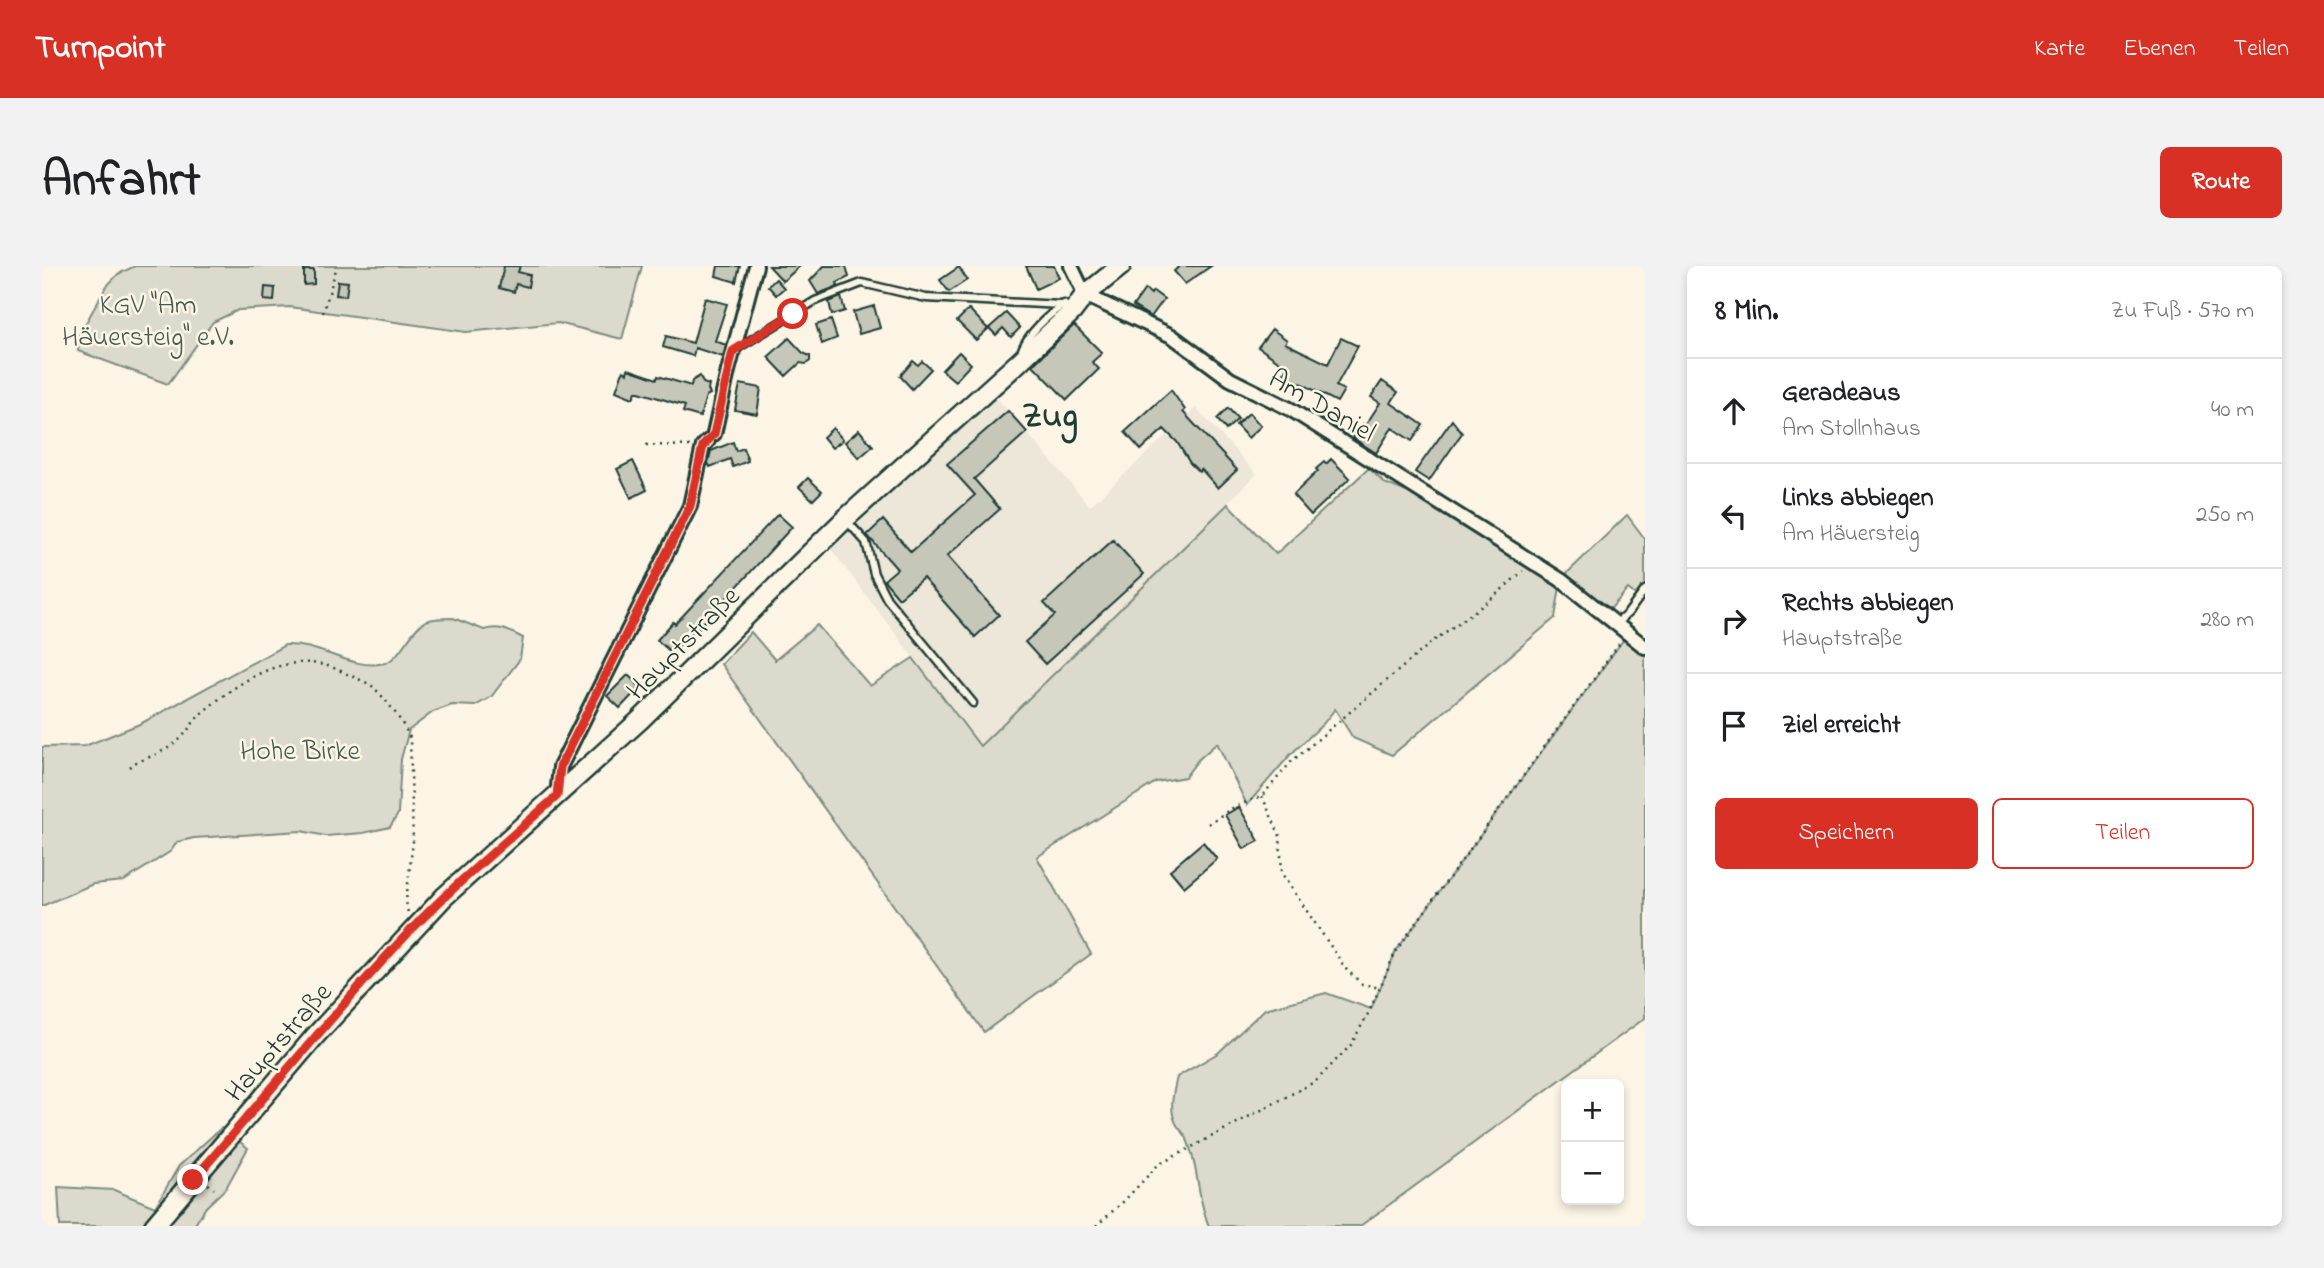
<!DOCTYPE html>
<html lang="de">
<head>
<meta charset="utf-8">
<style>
	:root { --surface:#fff; --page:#f2f2f2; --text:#202124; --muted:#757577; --line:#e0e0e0; --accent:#d93025 }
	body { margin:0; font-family:"Indie Flower",sans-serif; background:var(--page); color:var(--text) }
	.controls { position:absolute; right:21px; bottom:21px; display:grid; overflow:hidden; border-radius:10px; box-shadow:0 4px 10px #0003 }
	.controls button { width:63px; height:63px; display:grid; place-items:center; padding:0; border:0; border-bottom:2px solid var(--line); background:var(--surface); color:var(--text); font:35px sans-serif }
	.stop { position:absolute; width:21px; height:21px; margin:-16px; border:5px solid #d93025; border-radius:50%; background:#fff }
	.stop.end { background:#d93025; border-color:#fff; box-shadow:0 2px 7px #0008 }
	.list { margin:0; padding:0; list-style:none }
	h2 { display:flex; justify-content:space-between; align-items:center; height:91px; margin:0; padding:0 28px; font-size:30px }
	h2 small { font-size:23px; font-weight:400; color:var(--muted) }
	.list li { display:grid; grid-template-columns:46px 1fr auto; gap:21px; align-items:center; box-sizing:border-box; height:105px; padding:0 28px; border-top:2px solid var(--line) }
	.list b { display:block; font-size:26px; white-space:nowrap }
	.list p { margin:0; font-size:23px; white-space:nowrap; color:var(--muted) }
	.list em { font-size:23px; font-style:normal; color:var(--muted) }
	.actions { display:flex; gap:14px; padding:21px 28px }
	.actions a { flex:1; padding:16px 0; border:2px solid var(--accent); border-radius:10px; text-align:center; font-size:24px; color:var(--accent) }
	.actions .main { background:var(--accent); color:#fff }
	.icon { flex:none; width:38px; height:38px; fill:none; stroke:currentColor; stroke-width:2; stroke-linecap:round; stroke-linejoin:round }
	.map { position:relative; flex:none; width:1603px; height:960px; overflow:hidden; border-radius:10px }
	header { display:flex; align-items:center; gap:42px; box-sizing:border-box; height:98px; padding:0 35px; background:var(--accent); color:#fff }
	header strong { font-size:33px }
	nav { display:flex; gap:38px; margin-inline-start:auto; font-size:24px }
	.intro { display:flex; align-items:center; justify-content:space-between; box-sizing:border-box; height:168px; padding:0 42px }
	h1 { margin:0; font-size:49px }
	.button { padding:18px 32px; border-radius:10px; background:var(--accent); color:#fff; font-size:24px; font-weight:700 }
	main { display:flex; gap:42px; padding:0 42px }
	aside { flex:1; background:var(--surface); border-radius:10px; box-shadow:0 4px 10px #0003 }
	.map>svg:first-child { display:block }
	.built { fill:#ece7d8 }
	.green { fill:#dcdacc; stroke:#7e8c80; stroke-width:2 }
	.building { fill:#c5c7b9; stroke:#1f3d34; stroke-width:2 }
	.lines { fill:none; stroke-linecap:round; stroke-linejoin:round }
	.lane-casing { stroke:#1f3d34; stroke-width:11 }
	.street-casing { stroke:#1f3d34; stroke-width:18 }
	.secondary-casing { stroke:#1f3d34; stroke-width:23 }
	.path { stroke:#1f3d34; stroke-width:2.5; stroke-dasharray:2 5; stroke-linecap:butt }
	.lane { stroke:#fcf5e5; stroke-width:6 }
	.street { stroke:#fcf5e5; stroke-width:12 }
	.secondary { stroke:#fcf5e5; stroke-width:18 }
	.route { stroke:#d93025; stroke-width:9 }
	.labels { text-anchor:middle; stroke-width:5; stroke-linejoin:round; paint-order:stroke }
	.park-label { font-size:28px; fill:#455c52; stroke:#fcf5e5 }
	.street-label { font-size:28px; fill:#1f3d34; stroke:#fcf5e5 }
	.district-label { font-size:35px; font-weight:bold; fill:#1f3d34; stroke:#fcf5e5 }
</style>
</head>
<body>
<header>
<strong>Turnpoint</strong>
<nav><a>Karte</a><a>Ebenen</a><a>Teilen</a></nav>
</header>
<div class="intro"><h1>Anfahrt</h1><a class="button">Route</a></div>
<main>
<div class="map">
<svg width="1603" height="960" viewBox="0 0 1603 960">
	<rect width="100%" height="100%" fill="#fcf5e5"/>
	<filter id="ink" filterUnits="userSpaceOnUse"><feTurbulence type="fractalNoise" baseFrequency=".0143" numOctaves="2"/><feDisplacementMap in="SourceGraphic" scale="14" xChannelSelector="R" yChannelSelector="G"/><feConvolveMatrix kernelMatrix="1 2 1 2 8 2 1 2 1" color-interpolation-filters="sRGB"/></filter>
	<g filter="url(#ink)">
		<path class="built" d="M954,131L1048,240L1154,142L1215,208L938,480L789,283Z"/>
		<path class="green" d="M93,0H600L580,73L516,57L424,66L248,41L196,44L171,56L126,118L36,85L37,69L64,21L76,8Z
			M1327,202L1342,217L1377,231L1518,314L1585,249L1603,273V333L1601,335L1586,323L1564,348L1519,314L1513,352L1350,489L1311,472L1293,443L1281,458L1248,489L1205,539L1175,477L1156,494L1143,511L1114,516L995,591L1049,688L942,766L679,398L709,366L733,394L775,359L828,420L871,392L938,480L1186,238L1234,288Z
			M411,352L442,364C458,359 467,365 481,372L478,393L449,431L433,440L410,439L391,446L367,464L359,493L356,548L348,561L321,567L284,570L259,565L152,572L135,576L129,585L82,615L51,618L0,640V481L43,480L100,457L243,379C278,377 309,405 343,397C358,393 368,363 384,355C391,352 403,352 411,352Z
			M1587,366L1603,381V752L1318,960H1167C1155,933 1157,902 1145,873C1143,867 1135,862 1133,855C1127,842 1132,824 1135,811L1176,787L1223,743L1284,727L1329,743L1354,685Z
			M179,862L206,882L184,922L164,941L152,960H18L16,921L72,924L113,941L137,900Z"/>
		<path class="building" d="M462,0H478L476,6L488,9L486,21L474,18L472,26L457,22Z
			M676,0H698L694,16L674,10Z
			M727,0H758L741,15Z
			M782,0H804L807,11L795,17L796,20L776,28L768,15Z
			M984,0H1012L1017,12L994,23Z
			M1138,0H1169L1143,18L1132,5Z
			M917,1L925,14L907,26L898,14Z
			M262,4H272V18L262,19Z
			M734,13L742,22L734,29L726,20Z
			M296,15L306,16L304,30L294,29Z
			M223,21L233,22L232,35L222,34Z
			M1103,23L1109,28L1111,25L1122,33L1109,51L1091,40Z
			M799,31L803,45L790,49L787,36Z
			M663,32L685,38L673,75L684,79L681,91L653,82L651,90L621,81L624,70L651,77Z
			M832,40L838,62L817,68L811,46Z
			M927,43L946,63L934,74L915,55Z
			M964,47L978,62L969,71L961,62L954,69L947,62Z
			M789,54L795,72L780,78L774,59Z
			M1032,59L1060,87L1050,96L1057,103L1025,134L991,99Z
			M1230,63L1245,74L1243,77L1286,98L1299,72L1316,80L1294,120L1302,124L1295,136L1241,108L1245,101L1216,81Z
			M747,72L761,87L768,90V95L764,98L758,97L744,110L726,91Z
			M917,86L929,98L913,115L900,104Z
			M871,95L876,99L880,95L889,103L870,123L858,110Z
			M586,103L615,113L616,110L649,120L650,115L658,110L661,117L667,119L666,124L668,128L664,130L658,151L641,146L643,140L597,126H594L591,132L574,125L581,105L585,107Z
			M1340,115L1356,126L1349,137L1381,159L1370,175L1350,162L1334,187L1311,172L1321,158L1323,160L1338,137L1329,131Z
			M698,118L719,122L715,148L693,144Z
			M1129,124L1143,144L1141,146L1195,204L1176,222L1159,203L1157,206L1148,197L1135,176L1122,163L1099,184L1083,166Z
			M1186,142L1196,153L1184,164L1175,153Z
			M966,145L985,166L932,213L958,243L905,290L957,349L933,371L881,312L857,332L842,314L855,303L825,269L841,254L869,286L933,229L905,198Z
			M1207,147L1219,160L1206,172L1194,159Z
			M1410,154L1420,167L1387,215L1373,206Z
			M791,162L801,174L790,182L781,171Z
			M817,164L831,180L817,192L803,176Z
			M691,176L694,185L701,182L706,195L691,201L688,193L668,201L666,197L669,185Z
			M1289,193L1308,212L1269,249L1251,229L1276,205L1274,203L1282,196L1284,198Z
			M591,195L605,224L589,232L575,203Z
			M766,212L780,225L771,234L757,221Z
			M736,248L750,261L656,363L654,361L630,387L615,374L631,356L633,358Z
			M1071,274L1102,308L1003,398L983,376L1013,349L1002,337Z
			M586,409L598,421L578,442L565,430Z
			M1197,541L1217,575L1202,583L1183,549Z
			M1161,576L1175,593L1142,621L1128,604Z"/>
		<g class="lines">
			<g class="lane-casing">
				<path id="lane" d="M694,83L773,35L820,17L884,32L1020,39
					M979,87C983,69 1008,48 1022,38
					M804,254L824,276L832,308L845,333L931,437
					M1575,357L1586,347L1603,324"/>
			</g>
			<g class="street-casing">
				<path id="street" d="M1029,0L1043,29L1130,70L1188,113L1248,143L1332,196L1519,314L1603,381
					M672,168L686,105L714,0
					M515,530L518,501L648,240L661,180L666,175"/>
			</g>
			<g class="secondary-casing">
				<path id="secondary" d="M112,960L274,769L402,631L598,454L803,253L977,96L1030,46L1043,29L1079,0"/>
			</g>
			<path class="path" d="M281,47L295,0
				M604,179L650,180
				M88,501L92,497C108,491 127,484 139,472C147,464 152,454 160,447C202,411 251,379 305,408C313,412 323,415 330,420C344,433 360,454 368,472L371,575L364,635L366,647
				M1220,530L1238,570L1240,608L1304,703L1320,718L1338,722
				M1166,558L1192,541L1220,530L1250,495L1268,480L1390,376L1448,334L1481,305
				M166,918L172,923
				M1054,960L1081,936L1116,899L1274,815L1309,779L1328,744L1354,685L1578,377"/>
			<use href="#lane" class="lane"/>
			<use href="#street" class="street"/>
			<use href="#secondary" class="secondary"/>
		</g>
	</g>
	<g class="lines" filter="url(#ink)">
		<path class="route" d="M151,914C224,831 293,744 369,664C415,616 466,574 515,530L518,501L648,240L661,180L672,168L691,85L751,48"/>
	</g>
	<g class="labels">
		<g class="park-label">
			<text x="106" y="47">KGV "Am<tspan x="106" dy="32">Häuersteig" e.V.</tspan></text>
			<text x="258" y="493">Hohe Birke</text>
		</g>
		<g class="street-label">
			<text transform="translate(1281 138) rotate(30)" y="10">Am Daniel</text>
			<text transform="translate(640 376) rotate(-45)" y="10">Hauptstraße</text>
			<text transform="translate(235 775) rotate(-49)" y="10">Hauptstraße</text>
		</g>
		<g class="district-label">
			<text x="1008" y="160">Zug</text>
		</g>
	</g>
</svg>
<div class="controls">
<button>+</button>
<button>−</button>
</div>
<div class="stop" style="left:751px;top:48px"></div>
<div class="stop end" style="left:151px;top:914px"></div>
</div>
<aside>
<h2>8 Min.<small>Zu Fuß · 570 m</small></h2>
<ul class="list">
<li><svg class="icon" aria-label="ahead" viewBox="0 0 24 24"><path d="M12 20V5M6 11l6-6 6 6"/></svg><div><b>Geradeaus</b><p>Am Stollnhaus</p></div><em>40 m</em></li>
<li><svg class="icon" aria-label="left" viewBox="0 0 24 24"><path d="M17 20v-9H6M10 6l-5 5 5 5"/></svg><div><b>Links abbiegen</b><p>Am Häuersteig</p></div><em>250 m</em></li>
<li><svg class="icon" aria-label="right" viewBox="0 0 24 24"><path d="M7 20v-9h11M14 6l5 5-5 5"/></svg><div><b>Rechts abbiegen</b><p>Hauptstraße</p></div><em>280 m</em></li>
<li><svg class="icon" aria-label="arrive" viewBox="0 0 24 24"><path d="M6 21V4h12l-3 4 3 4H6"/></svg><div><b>Ziel erreicht</b></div></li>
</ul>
<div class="actions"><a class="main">Speichern</a><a>Teilen</a></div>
</aside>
</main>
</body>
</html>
